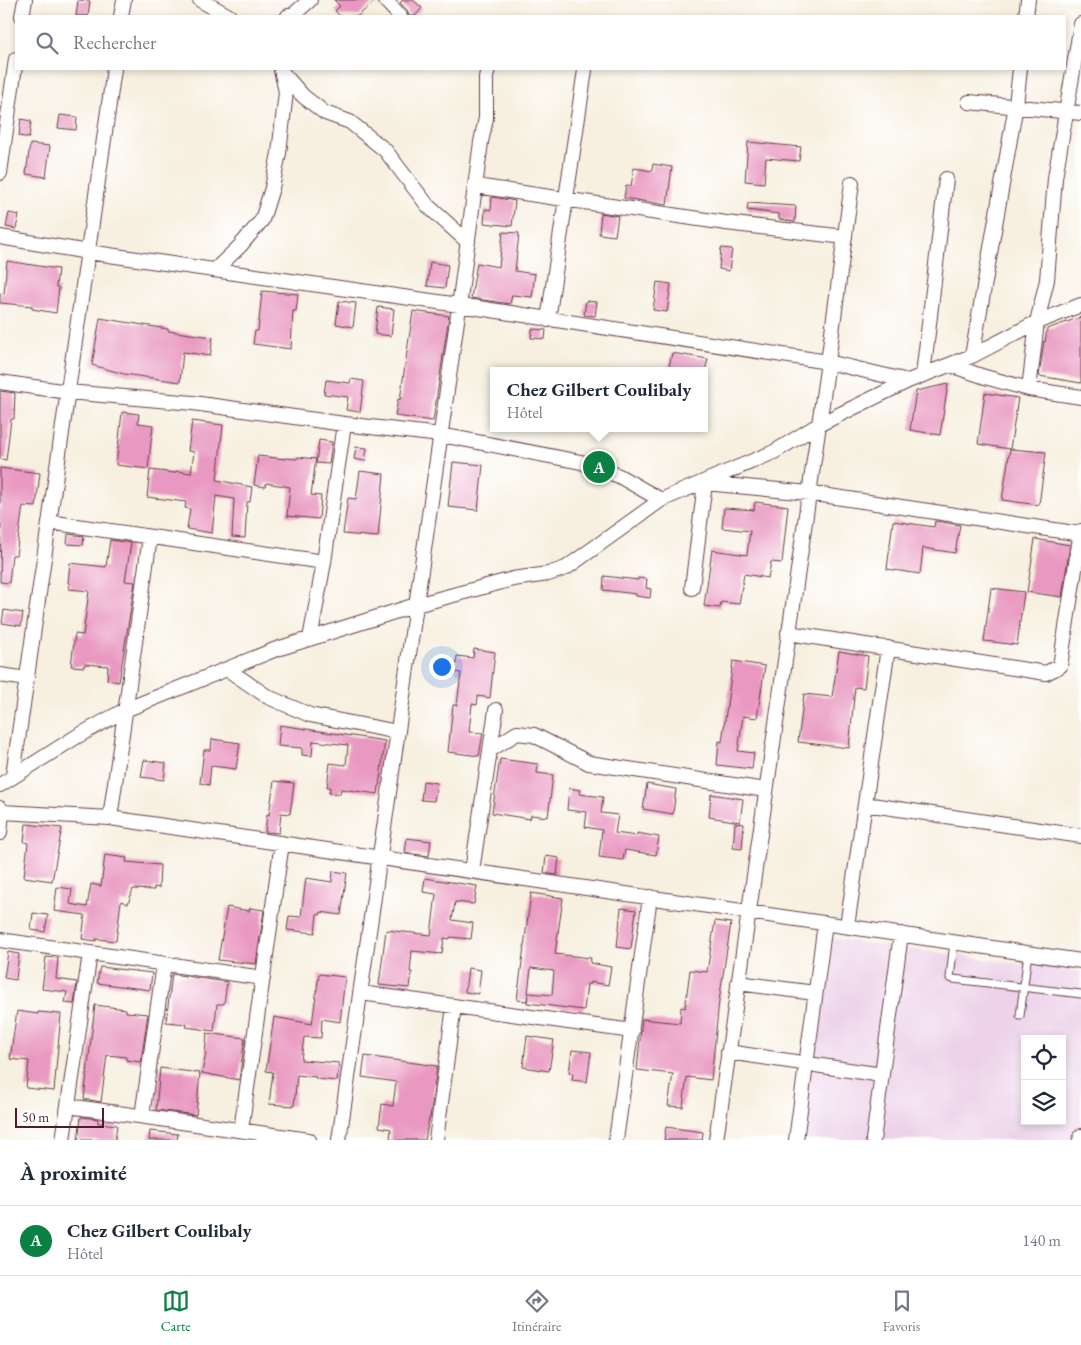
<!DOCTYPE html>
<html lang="fr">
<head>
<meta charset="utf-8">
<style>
	:root { --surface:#fff; --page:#f2f2f3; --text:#1f2937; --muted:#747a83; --line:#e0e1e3; --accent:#0b8043 }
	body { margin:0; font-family:"EB Garamond",serif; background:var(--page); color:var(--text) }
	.controls { position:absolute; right:15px; bottom:15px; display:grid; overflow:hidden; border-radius:0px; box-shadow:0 2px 8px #0003 }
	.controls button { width:45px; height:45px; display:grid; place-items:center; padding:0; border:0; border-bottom:1px solid var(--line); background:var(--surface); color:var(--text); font:25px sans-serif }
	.scale { position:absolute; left:15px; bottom:12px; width:89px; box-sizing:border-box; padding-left:5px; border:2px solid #4a1f2b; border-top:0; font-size:14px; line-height:18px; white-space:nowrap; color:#4a1f2b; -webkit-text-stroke:4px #fff; paint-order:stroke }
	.you { position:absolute; left:441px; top:666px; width:18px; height:18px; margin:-12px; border:4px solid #fff; border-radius:50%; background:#1a73e8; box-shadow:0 0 0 8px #1a73e833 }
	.badge { display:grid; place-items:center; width:32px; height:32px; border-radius:50%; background:var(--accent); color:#fff; font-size:16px; font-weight:700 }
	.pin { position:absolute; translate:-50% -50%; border:2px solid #fff; box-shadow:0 1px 5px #0006 }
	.popup { position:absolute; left:490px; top:367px; width:218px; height:65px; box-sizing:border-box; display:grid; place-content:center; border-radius:0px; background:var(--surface); filter:drop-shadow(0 1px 4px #0005); font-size:16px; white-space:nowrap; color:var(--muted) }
	.popup b { font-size:19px; color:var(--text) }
	.popup::after { content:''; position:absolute; left:50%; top:100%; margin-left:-10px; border:10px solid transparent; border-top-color:var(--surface) }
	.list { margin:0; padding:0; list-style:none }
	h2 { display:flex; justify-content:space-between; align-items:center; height:65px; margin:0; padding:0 20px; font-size:21px }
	h2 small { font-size:16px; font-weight:400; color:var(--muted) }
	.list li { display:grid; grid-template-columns:32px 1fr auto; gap:15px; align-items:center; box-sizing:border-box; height:70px; padding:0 20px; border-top:1px solid var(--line) }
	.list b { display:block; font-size:19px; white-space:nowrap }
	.list p { margin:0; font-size:16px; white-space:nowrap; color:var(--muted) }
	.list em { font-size:16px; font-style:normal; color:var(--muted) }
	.icon { flex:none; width:28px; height:28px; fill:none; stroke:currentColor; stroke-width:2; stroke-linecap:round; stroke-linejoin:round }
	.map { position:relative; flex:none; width:1081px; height:1140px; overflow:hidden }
	.search { position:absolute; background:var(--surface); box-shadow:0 2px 8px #0003; left:15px; right:15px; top:15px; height:55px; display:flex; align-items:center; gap:12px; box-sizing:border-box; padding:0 18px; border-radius:0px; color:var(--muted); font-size:19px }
	.sheet { height:135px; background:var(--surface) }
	nav { display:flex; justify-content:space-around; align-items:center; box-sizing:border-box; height:70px; border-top:1px solid var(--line); background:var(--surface); font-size:14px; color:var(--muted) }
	nav a { display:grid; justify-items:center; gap:2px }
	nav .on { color:var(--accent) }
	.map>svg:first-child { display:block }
	.built { fill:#ecd1e9; fill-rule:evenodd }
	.building { fill:#e999c1 }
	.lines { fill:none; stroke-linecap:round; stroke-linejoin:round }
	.lane-casing { stroke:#643e46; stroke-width:9 }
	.street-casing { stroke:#643e46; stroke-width:16 }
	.lane { stroke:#fff; stroke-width:7 }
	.street { stroke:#fff; stroke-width:14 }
</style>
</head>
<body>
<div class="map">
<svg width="1081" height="1140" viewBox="0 0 1081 1140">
	<rect width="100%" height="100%" fill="#fff"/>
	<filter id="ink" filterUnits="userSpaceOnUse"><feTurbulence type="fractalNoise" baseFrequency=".02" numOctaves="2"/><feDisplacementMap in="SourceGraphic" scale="10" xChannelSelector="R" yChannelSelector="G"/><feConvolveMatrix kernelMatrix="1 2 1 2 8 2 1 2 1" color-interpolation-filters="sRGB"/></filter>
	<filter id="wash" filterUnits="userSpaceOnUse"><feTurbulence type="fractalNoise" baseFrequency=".0096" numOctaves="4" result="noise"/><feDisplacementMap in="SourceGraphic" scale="20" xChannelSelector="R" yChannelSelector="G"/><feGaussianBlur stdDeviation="1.12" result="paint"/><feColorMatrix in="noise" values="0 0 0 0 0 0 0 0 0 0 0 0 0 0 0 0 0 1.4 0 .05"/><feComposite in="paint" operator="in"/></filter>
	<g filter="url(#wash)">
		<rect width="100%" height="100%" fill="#f7f0e0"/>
		<path class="built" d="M828,938L1081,972V1140H799ZM1025,1039H1062V1121H1025Z"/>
		<g id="blocks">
			<path class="building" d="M78,0L90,1L88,16H76Z
				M334,0H376L358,16H340L335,11L340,6Z
				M403,0H413L422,8L415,16H409L407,10L400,3Z
				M60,115L77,117L76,130L58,128Z
				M21,119L31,121L29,138L19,136Z
				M748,142L801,147L799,161L766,158L764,183L745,181Z
				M30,144L50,146L46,177L26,174Z
				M653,164L672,167L667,205L624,198L626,185L631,186L634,168L652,171Z
				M492,197L515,201L512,226L484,223L485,209L491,210Z
				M748,203L796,206L795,222L779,219V214L747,210Z
				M9,213L19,215L16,229L6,227Z
				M601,213L618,216L615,236L599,234Z
				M503,232L519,233L515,271L535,274L532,297L512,295L510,304L471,298L477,263L499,267Z
				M721,248L732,249L729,271L719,269Z
				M7,261L58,269L56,287L59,288L56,313L32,309V306L0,303V293L4,294Z
				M430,262L448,265L445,288L427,286Z
				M657,282L671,284L667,312L653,310Z
				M262,291L298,294L296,311H293L291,349L253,344L255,331H258Z
				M339,301L356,303L353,327L336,324Z
				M586,301L597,302L595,316L584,315Z
				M378,307L394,309L391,336L375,334Z
				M413,311L449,316L433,421L395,416L398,399L400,400Z
				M1081,317V383L1039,376L1044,341L1045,342L1047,329Z
				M100,318L168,329V331L213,337L210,356L183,352L180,382L124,374L92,365Z
				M532,329L546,330L545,339L531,338Z
				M672,353L708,359L705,371H668Z
				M351,379L364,381L360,412L346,410L348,397L324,394L326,380L350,383Z
				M948,384L940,435L910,430L916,391Z
				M0,391L15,393L14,419H11L6,460L0,459Z
				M985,393L1018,398L1010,449L978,444Z
				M122,412L139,414L138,423L153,425L148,469L116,465Z
				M192,421L223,425L217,480L252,487L250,502H247L245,538L232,537L234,499L216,496L212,533L187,529L190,509L185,508L186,502L147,497L150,470L175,473L176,471L191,473L194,452L188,451Z
				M319,440L332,442L329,464L316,463Z
				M356,447L367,448L365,461L354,459Z
				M1010,449L1046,452L1039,505L1002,500Z
				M258,456L286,459V458L297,459L298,457L316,459L311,495L321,496L319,519L287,516L290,487L266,483L265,487L254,485Z
				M453,462L483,465L478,510L448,507Z
				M0,468L40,473L36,507L23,506L16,555H12L9,583L0,582L1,524H0Z
				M360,471L384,474L378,537L343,534L348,498L356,499Z
				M755,502L788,506L782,563L771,562L768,578L744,574L739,604L721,602L720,608L704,606L712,550L747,555L750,531L722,528L724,508L754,510Z
				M893,521L934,527L935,521L960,525L955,553L923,548L920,574L887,569Z
				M68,534L84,536L83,545L67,544Z
				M1035,539L1070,545L1062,597L1027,592Z
				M110,540L131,543L125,581L135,582L119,682L107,680L108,666L85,664L84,667L71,666L75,634L83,635L89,591L69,589L70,583H68L70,563L106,567Z
				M604,576L638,580V578L647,579L646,588L651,589L650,598L636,596V594L603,590Z
				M991,588L1024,592L1017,645L984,641Z
				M4,610L23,613L21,626L2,623Z
				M474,649L495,652L490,698L478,696L477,705L472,704L469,732L483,733L479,756L448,752L453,705H457L461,673L455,672L457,656L473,658Z
				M839,651L868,656L864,688L855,687L849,748L798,742L804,694L832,697Z
				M733,661L765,666L757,718L743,716L738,751L754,753L752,769L717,765L719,741L722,742Z
				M280,725L385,741L378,794L341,789L340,794L329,793L330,787H327L330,763L346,765L348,745L313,741L312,756L302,755V748L278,746Z
				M212,739L240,743L236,769L211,766L209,785L200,783L204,750H211Z
				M500,759L538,764L537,773L553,775L548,817L531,815L530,819L492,813Z
				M144,760L166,763L164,780L141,777Z
				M274,781L294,783L290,814L281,813L279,833L265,832L267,814L269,815Z
				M423,781L437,783L434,801L421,800Z
				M647,784L676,789L673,814L643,809Z
				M569,788L580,790L579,794L603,797L601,813L618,815L615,833L637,836V833L659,837L656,855L625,850L623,860L599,857L602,830L585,827L587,812L567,810Z
				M711,794L743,799L740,822L709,817Z
				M735,823L744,824L742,849L733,848Z
				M26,824L62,828L52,881L24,877L28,843L24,842Z
				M407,838L431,841L429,856L405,853Z
				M105,855L127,858L126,862L160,865L159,888L154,887V890L133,889L128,904L121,901L116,941L96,939V941L82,939L85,915L54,911L57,887L72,889L70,904L87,907L91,884L101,886Z
				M546,856L559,858L557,875L544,873Z
				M333,871L347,873L341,915L321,912L320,915L317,914L315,933L287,930L289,916L301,917L306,878L332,882Z
				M425,878L477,886L474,904L455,902L452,920L473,923L471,939L450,937V939L444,938L442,954L412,951L410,972H412L410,988L379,985L386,930L431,935L436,894L423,892Z
				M531,893L563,898L555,954L591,958L590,963L611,967L608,985L590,982V984H587L584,1010L527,1003L528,993L552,995L554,971L531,968L527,1001L517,1000Z
				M227,907L249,911L250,908L264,910L256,964L218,960Z
				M621,908L636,910L631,949L617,947Z
				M33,913L48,915L45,932L31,930Z
				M715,921L731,923L719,1001L711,1080L687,1077L683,1107L668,1106L673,1074L637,1070L642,1019L680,1023L681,1007L685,1008L690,970L707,972Z
				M8,952L19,954L16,980L4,978Z
				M46,957L58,958L56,979L77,982L74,1004L65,1003L67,992L42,989Z
				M100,967L152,973L150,990L97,983Z
				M468,968L481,970L478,994L465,992Z
				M172,974L227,982L224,1004H217L214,1031L186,1027L187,1024L166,1022Z
				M319,974L345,977L340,1022L322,1019L321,1038L304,1037L301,1060L339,1063L337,1081L316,1079V1077L297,1075L294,1106L269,1104L273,1072L266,1071L274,1017L312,1024Z
				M95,1005L126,1009V1012L148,1014L141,1062L126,1060V1057L107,1055L101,1102L84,1099Z
				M17,1011L38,1014V1012L61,1014L54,1091L26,1088L29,1061L10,1059Z
				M207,1033L245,1038L239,1080L202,1073L206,1053H205Z
				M527,1036L554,1040L549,1071L523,1067Z
				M572,1050L591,1052L587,1082L572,1080L573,1073H569Z
				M365,1056L437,1066L430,1118H429L425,1140H390L391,1129L379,1127L382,1104L393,1106L396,1082L362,1077Z
				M160,1068L200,1073L196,1115L156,1110Z
				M81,1117L98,1119V1123L117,1125L115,1140H78Z
				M666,1127L703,1132L702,1140H664Z
				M150,1131L178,1134L177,1140H149Z"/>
		</g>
	</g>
	<g filter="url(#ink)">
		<use href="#blocks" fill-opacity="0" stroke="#643e46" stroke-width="1"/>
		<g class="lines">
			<g class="lane-casing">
				<path id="lane" d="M954,942L950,978L953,979L1081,994
					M1020,1016L1028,953"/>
			</g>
			<g class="street-casing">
				<path id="street" d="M200,0L229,16
					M385,0L400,16
					M22,16L25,0
					M121,16L124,0
					M288,16L293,15L310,0
					M1026,16L1028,0
					M281,71L303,96L325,113L350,122L385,150L428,206L468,242
					M969,102L1081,113
					M0,173L16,59
					M476,186L726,223L845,237
					M0,237L88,252L459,305L828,362L908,381
					M215,270L240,246L262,220L272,188L279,153L286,92L282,74
					M548,320L585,70
					M972,356L1016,105L1020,69
					M950,365L985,377L1029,389L1081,397
					M923,375L946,179
					M0,382L68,392L193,403L344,424L441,435L581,462L619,476L661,500
					M1029,389L1037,322L1047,280L1055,178L1081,24
					M49,522L324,562
					M692,588L705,483L809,493L1081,534
					M788,633L1046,673L1060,666L1081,531
					M310,639L324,562L344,424
					M227,669L268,697L310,715L398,732
					M0,675L27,679
					M490,750L517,733L534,735L589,763L766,790
					M13,775L114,69
					M0,785L76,737L125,710L274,650L416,605L513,579L548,574L566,568L661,500L774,452L818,425L908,381L972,356L1037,322L1081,305
					M865,804L1081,836
					M0,808L2,812L0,833
					M2,812L110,818L1081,961
					M110,818L150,537
					M472,871L496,710
					M847,926L888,648
					M0,940L263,978
					M738,983L815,993
					M361,993L632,1031
					M728,1052L882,1075
					M68,1106L309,1140
					M142,1116L164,964
					M241,1130L282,843
					M63,1140L90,953
					M339,1140L458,314L481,142L486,118V77L488,69
					M436,1140L454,1006
					M616,1140L650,897
					M716,1140L828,362L852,183
					M796,1140L825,923
					M873,1140L901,934
					M1080,1140L1081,1136"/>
			</g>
			<use href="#lane" class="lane"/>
			<use href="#street" class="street"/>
		</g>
	</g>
</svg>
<div class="controls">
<button><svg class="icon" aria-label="locate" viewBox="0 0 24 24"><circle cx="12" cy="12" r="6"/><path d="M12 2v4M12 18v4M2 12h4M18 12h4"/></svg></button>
<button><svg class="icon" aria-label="layers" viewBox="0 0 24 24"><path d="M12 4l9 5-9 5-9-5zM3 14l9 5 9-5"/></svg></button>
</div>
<div class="scale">50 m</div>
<div class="you"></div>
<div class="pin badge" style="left:599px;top:467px">A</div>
<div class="popup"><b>Chez Gilbert Coulibaly</b>Hôtel</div>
<div class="search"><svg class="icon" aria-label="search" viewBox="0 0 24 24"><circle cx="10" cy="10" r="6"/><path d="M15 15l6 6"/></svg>Rechercher</div>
</div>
<section class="sheet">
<h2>À proximité<small></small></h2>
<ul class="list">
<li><span class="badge">A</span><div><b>Chez Gilbert Coulibaly</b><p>Hôtel</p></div><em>140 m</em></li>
</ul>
</section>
<nav>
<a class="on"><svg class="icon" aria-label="map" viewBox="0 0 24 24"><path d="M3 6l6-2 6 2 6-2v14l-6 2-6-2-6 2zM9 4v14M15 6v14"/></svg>Carte</a>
<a><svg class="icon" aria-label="directions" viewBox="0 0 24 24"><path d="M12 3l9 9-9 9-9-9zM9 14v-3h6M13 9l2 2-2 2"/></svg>Itinéraire</a>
<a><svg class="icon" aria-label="saved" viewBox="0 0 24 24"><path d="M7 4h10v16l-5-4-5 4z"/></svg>Favoris</a>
</nav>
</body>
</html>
